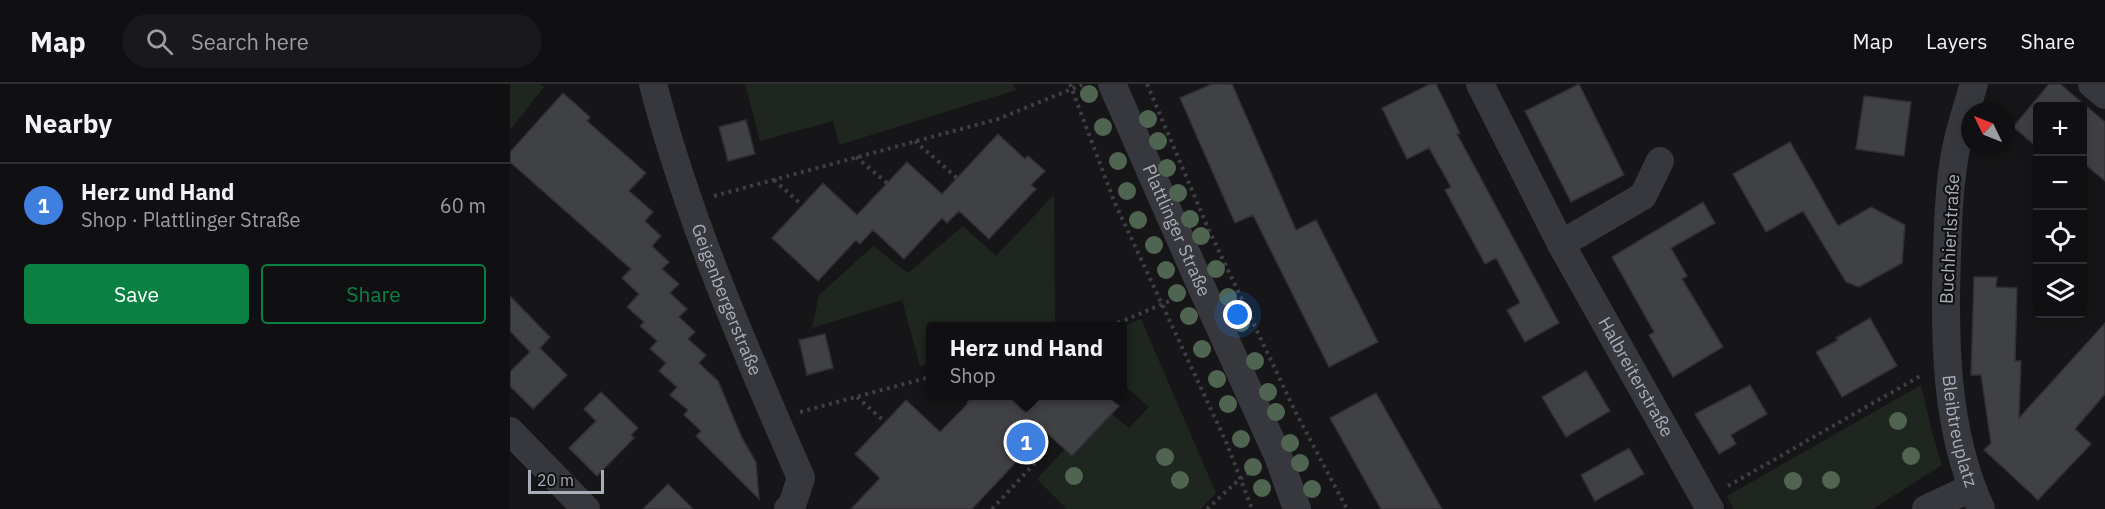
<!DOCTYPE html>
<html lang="en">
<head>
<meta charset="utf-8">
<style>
	:root { --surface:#101012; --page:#19191b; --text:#f1f3f6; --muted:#9c9d9f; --line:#303032; --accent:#0b8043 }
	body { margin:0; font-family:"IBM Plex Sans",sans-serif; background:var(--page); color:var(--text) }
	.controls { position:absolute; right:18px; top:18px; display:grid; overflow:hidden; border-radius:6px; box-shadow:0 3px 15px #0003 }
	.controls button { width:54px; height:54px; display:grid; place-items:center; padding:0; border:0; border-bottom:2px solid var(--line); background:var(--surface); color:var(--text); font:30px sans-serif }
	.compass { position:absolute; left:1451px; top:18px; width:54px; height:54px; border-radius:50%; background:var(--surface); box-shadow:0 3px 15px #0003; rotate:313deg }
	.scale { position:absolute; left:18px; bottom:15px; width:76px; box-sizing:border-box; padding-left:6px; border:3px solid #a8adb8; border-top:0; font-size:16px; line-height:21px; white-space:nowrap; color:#a8adb8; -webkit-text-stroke:4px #111113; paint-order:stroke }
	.you { position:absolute; left:728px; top:231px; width:21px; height:21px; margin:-15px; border:4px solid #fff; border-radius:50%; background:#1a73e8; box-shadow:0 0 0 9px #1a73e833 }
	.badge { display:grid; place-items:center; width:39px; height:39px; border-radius:50%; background:var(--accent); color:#fff; font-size:20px; font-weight:700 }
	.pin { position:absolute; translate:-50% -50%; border:3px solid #fff; box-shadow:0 2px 6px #0006 }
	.popup { position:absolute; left:416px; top:238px; width:201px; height:78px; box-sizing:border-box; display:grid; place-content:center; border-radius:6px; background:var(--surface); filter:drop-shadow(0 2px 4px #0005); font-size:20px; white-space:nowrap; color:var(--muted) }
	.popup b { font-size:22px; color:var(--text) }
	.popup::after { content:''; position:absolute; left:50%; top:100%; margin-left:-12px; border:12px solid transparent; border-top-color:var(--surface) }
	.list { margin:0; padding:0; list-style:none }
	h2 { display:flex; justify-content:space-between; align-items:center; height:78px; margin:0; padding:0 24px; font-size:26px }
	h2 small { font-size:20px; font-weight:400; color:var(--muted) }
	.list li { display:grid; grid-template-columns:39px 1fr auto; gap:18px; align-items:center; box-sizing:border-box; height:84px; padding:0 24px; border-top:2px solid var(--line) }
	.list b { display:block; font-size:22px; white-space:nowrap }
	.list p { margin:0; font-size:20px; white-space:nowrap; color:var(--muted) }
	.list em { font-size:20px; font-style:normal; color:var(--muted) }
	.actions { display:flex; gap:12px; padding:18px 24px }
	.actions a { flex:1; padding:14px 0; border:2px solid var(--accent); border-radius:6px; text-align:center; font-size:21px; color:var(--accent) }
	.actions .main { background:var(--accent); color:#fff }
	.icon { flex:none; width:33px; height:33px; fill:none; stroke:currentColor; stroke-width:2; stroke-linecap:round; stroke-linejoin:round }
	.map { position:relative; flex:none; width:1595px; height:425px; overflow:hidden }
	header { display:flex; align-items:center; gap:36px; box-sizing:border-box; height:84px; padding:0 30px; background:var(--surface); border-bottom:2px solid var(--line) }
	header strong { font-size:28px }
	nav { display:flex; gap:33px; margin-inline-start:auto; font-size:21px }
	.search { width:420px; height:54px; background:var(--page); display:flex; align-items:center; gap:15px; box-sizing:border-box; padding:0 21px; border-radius:33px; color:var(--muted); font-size:22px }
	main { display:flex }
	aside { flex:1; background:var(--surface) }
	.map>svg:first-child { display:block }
	.green { fill:#1e261f }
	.building { fill:#404145; stroke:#303034; stroke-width:1.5 }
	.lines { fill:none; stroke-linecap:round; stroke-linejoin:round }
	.path { stroke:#3d3f44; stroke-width:4; stroke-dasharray:3 4.5; stroke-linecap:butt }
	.minor { stroke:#37383d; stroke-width:28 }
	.tree { fill:#506452 }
	.labels { text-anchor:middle; stroke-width:4.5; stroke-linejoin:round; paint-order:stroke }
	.street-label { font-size:18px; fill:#a8adb8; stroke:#111113 }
</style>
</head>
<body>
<header>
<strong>Map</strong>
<div class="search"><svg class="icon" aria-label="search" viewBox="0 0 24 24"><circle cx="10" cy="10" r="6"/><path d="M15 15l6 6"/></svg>Search here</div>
<nav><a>Map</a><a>Layers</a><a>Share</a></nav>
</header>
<main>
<aside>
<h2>Nearby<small></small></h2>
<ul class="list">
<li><span class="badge" style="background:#3f7fe0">1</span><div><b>Herz und Hand</b><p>Shop · Plattlinger Straße</p></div><em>60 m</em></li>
</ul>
<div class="actions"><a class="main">Save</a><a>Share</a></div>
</aside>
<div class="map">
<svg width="1595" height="425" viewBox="0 0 1595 425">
	<rect width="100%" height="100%" fill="#161618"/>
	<path class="green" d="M0,0H30L34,3L0,46Z
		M235,0H503L506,6L329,61L323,37L250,57Z
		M544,111L545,240L537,242H420V279L410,282L392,216L302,244L309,211L363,162L398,189L453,142L486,172Z
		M631,235L706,409L691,425H557L527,395L555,365L562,372L602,330L619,344L639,323L612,299V243Z
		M1411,301L1422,348L1432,381L1363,425H1224L1217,412Z"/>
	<path class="building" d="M702,0H722L786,146L806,136L868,258L819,283L743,131L725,139L670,14Z
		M920,0H926L950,49L947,50L1049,239L1015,258L997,226L1010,219L986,174L975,180L935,106L941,103L919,64L897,75L872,24Z
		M1069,0L1114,91L1061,118L1015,27Z
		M1539,0H1550L1595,38V97L1572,78V22H1527V63L1503,43Z
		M53,9L80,33L77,37L136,89L119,107L143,128L135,137L151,152L142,162L159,178L152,185L169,200L160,209L177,225L169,233L185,248L178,255L196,271L189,279L208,297L232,354L246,378L249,415L186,352L191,347L174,331L178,326L160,311L167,303L149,287L156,279L140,265L147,257L130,242L134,238L117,223L129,210L112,194L121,185L0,78V68Z
		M1354,12L1401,18L1394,72L1346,65Z
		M236,36L245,70L218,77L209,43Z
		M488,50L515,75L518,72L535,87L521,101L526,105L479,155L449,127L437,139L432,134L394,175L363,146L350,160L346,156L308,197L262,154L313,99L347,131L397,78L432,110Z
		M1280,58L1328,142L1361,123L1395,141L1392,179L1349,203L1336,198L1293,127L1256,148L1223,90Z
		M1193,118L1205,139L1161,164L1177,192L1172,195L1213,263L1163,293L1139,251L1144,248L1102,173Z
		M1464,193H1487L1486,203L1507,204L1505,277H1511L1509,334L1595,239V310L1565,345L1581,360L1528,416L1474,366L1481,359L1471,291H1461Z
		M0,212L40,253L30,264L57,291L23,325L0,302V288L20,268L0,247Z
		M1360,234L1387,282L1332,313L1306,268L1328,256L1326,254Z
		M315,250L323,284L297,291L289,256Z
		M1076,287L1100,327L1056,353L1032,313Z
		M1240,301L1257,330L1221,351L1226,360L1209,370L1185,330Z
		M91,308L128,344L121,351L124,354L87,392L59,364L86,337L74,325Z
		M866,309L903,374L932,425H871L820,334Z
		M465,312H498L515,328L530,312H597L609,322L562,372L535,347L462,425H341L370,394L345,370L396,316L430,348Z
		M1119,364L1134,390L1085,417L1071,391Z
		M158,400L183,425H133Z"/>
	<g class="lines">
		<path class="path" d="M560,0L604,117L717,360L742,425
			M637,0L698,144L786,329L837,425
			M405,57L447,94
			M346,73L377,99
			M264,96L292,121
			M204,112L488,35L574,0
			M601,242L669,213
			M452,312L459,318
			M347,313L375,338
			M290,328L420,293
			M1218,402L1412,291
			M482,425L536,367
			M697,425L731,394L744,386"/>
		<g class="minor">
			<path id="s1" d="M143,0C178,136 235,265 291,394L282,421L278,425"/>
			<path id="s2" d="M602,0L691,202L768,372L787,425"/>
			<path id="s3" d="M970,0L1051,160L1200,425"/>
			<path id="s4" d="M1464,0C1457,23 1449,47 1445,70C1439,103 1438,137 1437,170C1434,256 1435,346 1471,425"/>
			<path d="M1582,0L1595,11"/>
			<path d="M1051,160L1133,112L1150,77"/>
			<path d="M0,347L76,425"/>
			<path d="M1416,425L1461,404"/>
		</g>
	</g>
	<g class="tree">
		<circle cx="579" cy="10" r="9"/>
		<circle cx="638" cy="35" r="9"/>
		<circle cx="593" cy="43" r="9"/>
		<circle cx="648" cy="57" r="9"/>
		<circle cx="608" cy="77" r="9"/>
		<circle cx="657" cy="84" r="9"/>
		<circle cx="617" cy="107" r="9"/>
		<circle cx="668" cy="109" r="9"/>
		<circle cx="680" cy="135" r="9"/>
		<circle cx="628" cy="136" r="9"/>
		<circle cx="691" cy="152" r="9"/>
		<circle cx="644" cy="161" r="9"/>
		<circle cx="706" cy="185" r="9"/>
		<circle cx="656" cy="186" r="9"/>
		<circle cx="667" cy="209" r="9"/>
		<circle cx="718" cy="213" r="9"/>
		<circle cx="679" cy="232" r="9"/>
		<circle cx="731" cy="239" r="9"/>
		<circle cx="692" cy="265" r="9"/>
		<circle cx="745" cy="277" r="9"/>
		<circle cx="707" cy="295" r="9"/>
		<circle cx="758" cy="308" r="9"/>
		<circle cx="718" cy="320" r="9"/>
		<circle cx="766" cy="328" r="9"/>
		<circle cx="1388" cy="337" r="9"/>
		<circle cx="731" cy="355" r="9"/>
		<circle cx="780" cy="359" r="9"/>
		<circle cx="1401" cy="372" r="9"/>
		<circle cx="655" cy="373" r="9"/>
		<circle cx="790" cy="379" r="9"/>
		<circle cx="743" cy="383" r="9"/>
		<circle cx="564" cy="392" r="9"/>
		<circle cx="670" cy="396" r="9"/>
		<circle cx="1321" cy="396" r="9"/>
		<circle cx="1283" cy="397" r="9"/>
		<circle cx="752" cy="404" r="9"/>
		<circle cx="802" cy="405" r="9"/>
	</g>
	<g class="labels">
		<g class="street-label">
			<text dy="6" stroke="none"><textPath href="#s2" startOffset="160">Plattlinger Straße</textPath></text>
			<text transform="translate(1440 155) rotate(-87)" y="6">Buchhierlstraße</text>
			<text dy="6" stroke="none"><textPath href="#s1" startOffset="228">Geigenbergerstraße</textPath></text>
			<text dy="6" stroke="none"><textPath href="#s3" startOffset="332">Halbreiterstraße</textPath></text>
			<text dy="6" stroke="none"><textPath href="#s4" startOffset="351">Bleibtreuplatz</textPath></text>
		</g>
	</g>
</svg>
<div class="controls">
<button>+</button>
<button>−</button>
<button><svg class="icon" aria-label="locate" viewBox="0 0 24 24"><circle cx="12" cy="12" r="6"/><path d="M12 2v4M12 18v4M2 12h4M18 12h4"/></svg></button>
<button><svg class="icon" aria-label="layers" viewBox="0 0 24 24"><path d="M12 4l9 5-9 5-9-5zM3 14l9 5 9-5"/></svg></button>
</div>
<svg class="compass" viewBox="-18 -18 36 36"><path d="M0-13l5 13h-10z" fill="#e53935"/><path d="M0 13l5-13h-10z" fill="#9c9d9f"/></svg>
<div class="scale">20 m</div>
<div class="you"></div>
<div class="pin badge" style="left:516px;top:358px;background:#3f7fe0">1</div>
<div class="popup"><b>Herz und Hand</b>Shop</div>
</div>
</main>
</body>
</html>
